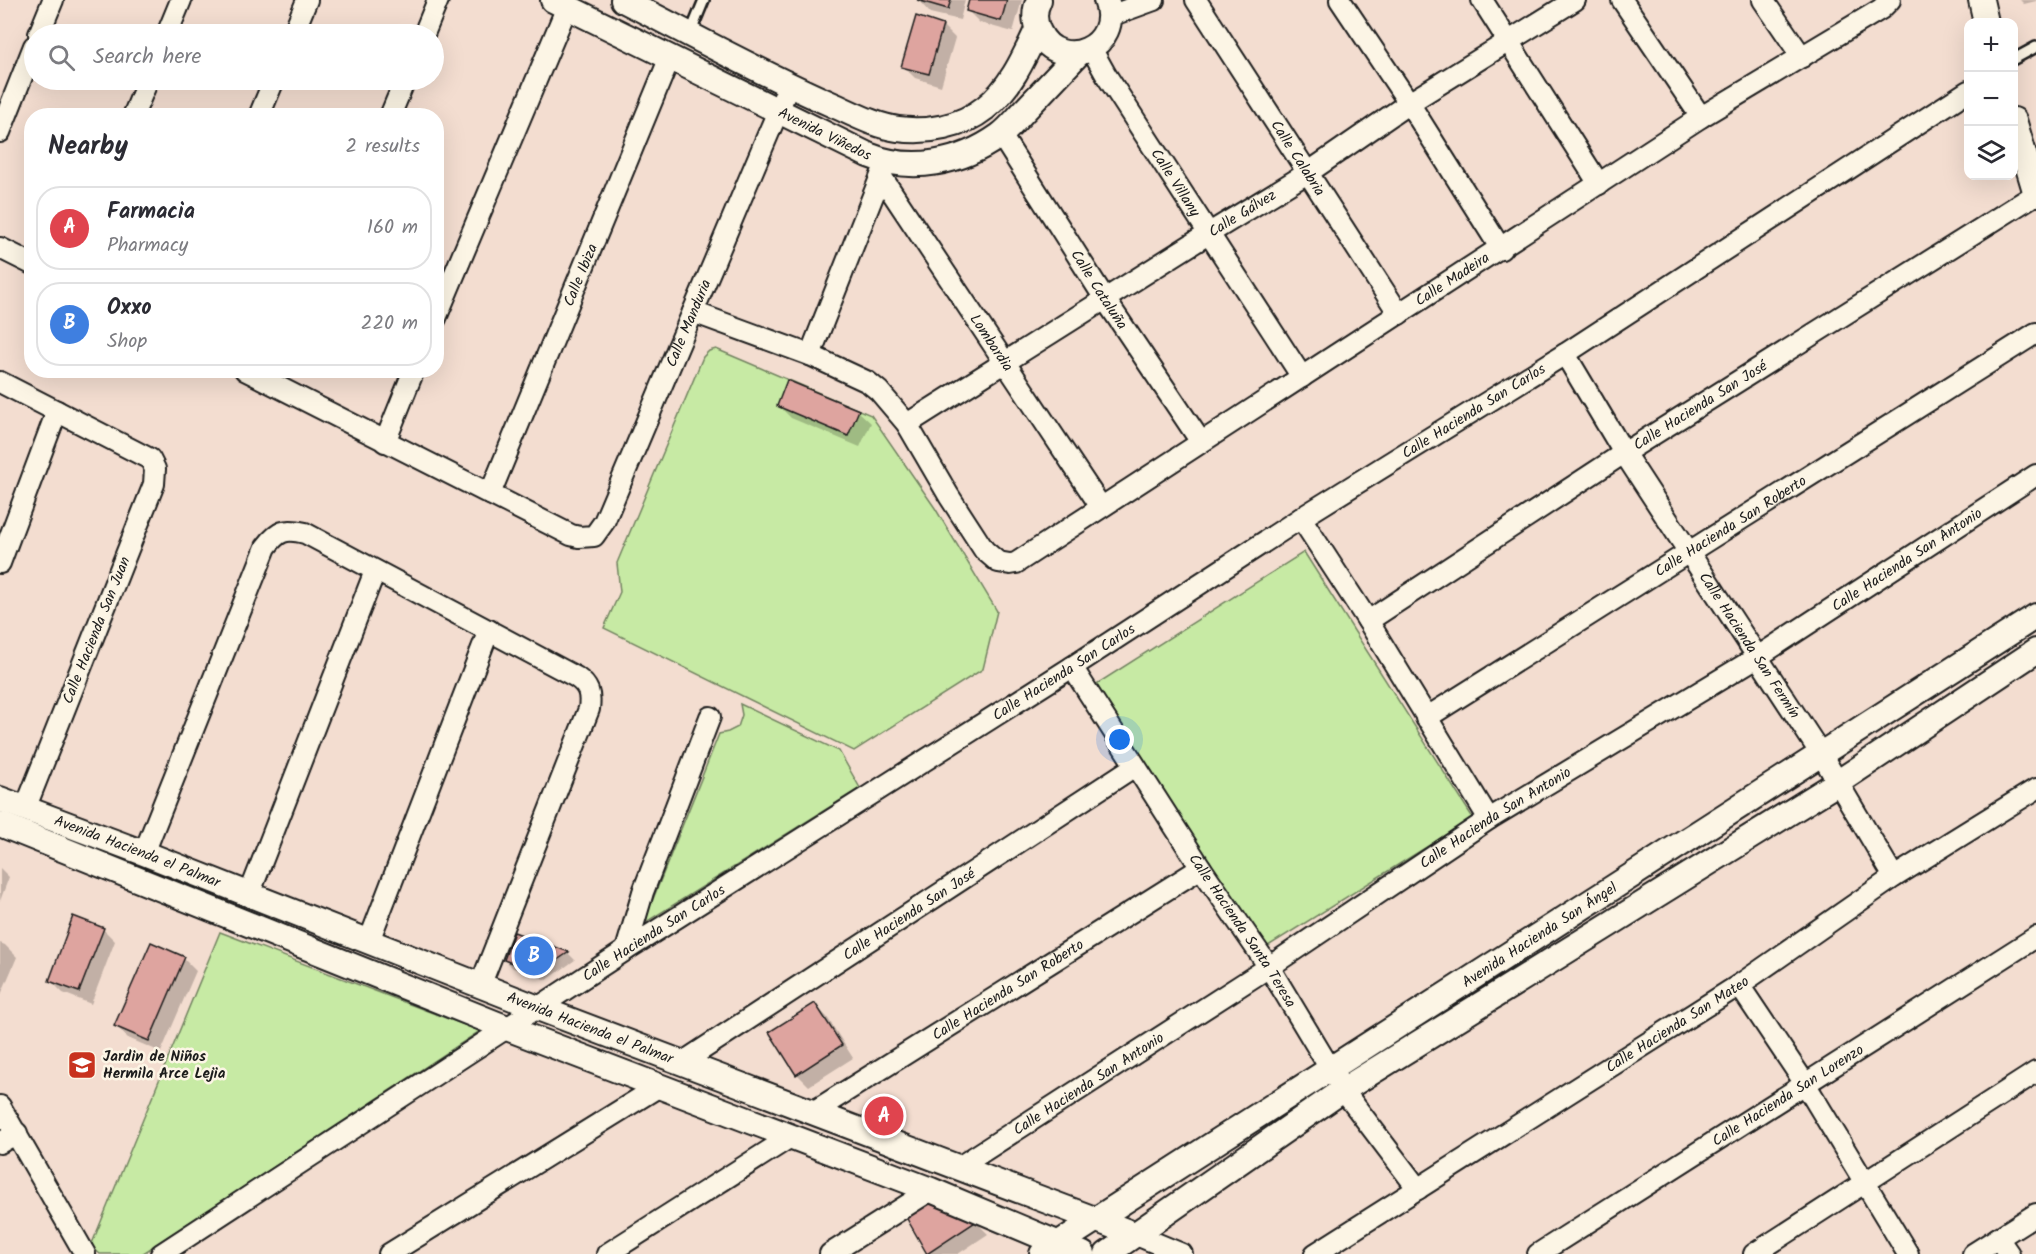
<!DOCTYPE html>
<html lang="en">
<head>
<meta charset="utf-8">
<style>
	:root { --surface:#fff; --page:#f7f7f7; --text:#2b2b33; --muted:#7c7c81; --line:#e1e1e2; --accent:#0b8043 }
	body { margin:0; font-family:Kalam,sans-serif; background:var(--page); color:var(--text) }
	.controls { position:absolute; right:18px; top:18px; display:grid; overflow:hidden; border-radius:12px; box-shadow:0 6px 24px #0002 }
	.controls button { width:54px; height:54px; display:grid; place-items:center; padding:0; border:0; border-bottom:2px solid var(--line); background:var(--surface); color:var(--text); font:30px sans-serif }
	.you { position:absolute; left:1120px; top:740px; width:21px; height:21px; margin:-15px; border:4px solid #fff; border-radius:50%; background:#1a73e8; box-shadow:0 0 0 9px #1a73e833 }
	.badge { display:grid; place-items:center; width:39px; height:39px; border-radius:50%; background:var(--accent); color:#fff; font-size:20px; font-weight:700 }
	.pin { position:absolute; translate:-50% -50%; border:3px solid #fff; box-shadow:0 2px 6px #0006 }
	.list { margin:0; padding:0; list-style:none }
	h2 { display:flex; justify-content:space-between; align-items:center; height:78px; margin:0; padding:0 24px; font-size:26px }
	h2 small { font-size:20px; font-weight:400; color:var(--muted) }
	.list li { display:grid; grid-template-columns:39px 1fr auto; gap:18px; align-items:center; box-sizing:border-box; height:84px; margin:0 12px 12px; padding:0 12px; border:2px solid var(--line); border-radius:24px }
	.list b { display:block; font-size:22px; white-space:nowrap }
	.list p { margin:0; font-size:20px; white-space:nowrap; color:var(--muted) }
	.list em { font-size:20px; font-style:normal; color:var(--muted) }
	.icon { flex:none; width:33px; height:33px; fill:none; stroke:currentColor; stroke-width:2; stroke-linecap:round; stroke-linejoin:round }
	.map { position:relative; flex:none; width:2036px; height:1254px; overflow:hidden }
	.search { position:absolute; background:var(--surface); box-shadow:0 6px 24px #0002; left:24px; top:24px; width:420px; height:66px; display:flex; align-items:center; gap:15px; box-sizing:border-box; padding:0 21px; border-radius:33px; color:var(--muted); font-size:22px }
	.panel { position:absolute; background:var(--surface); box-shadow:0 6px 24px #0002; left:24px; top:108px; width:420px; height:270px; border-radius:24px }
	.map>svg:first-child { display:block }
	.green { fill:#c7eaa4; stroke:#728360; stroke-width:1.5 }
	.shadow { fill:#0003 }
	.building { fill:#dea49f; stroke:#1c1c1c; stroke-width:1.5 }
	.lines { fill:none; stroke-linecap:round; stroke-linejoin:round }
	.service-casing { stroke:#1c1c1c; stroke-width:14 }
	.minor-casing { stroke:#1c1c1c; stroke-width:24 }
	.tertiary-casing { stroke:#1c1c1c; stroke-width:28 }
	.service { stroke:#fcf5e5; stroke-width:9 }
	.minor { stroke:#fcf5e5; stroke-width:20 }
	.tertiary { stroke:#fcf5e5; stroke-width:24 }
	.labels { text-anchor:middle; stroke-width:5; stroke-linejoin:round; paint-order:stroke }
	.street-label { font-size:15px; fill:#1c1c1c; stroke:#fcf5e5 }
	.poi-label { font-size:15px; font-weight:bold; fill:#1c1c1c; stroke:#fcf5e5; text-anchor:start }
</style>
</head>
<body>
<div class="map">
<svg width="2036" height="1254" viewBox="0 0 2036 1254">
	<rect width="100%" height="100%" fill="#f3ddd0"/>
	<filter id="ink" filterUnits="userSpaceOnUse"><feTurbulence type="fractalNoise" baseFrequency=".0167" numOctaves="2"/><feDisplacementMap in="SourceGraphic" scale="12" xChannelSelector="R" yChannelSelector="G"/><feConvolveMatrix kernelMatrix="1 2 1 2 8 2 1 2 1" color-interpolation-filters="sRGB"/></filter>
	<g filter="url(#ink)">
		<path class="green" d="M716,349L871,415L935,508L997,611L983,669L854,751L604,628L620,592L617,563L703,357L709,351Z
			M1304,552L1473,818L1265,948L1095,685Z
			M740,704L839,751L860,788L643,924L719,734L728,732L738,727L742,715Z
			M220,932L480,1031L142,1254H100L91,1246Z"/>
		<path class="shadow" d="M918,0H965L960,20L930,13Z
			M971,0H1022L1013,32L980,23L968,11Z
			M2020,0H2036V1L2024,4Z
			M943,26L955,38L941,86L915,78L903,66Z
			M778,405L858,411L871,423L860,447L791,418Z
			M0,868L9,877L0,901Z
			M103,929L115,941L91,1004L63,993L50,980Z
			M515,934L568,953L575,960L547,980L513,968L505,960Z
			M0,943L5,945L17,957L0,997Z
			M184,959L196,971L161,1052L128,1038L116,1026Z
			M815,1005L827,1017L853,1058L809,1086L797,1074Z
			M929,1203L976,1222L988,1234L958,1254H929L908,1217Z"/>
		<path class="building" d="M917,0H951L948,9Z
			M969,0H1007L1001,21L966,11Z
			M916,16L943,25L929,74L901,67Z
			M787,380L859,410L848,436L777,406Z
			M73,916L104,928L79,992L49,981Z
			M514,932L569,952L538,973L504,960Z
			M151,942L185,957L149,1041L114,1026Z
			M815,1003L842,1045L796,1075L769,1032Z
			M929,1201L977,1221L927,1254L906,1217Z"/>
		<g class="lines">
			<g class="service-casing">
				<path id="service" d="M690,34L704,0
					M2014,59L2036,47"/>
			</g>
			<g class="minor-casing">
				<g id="minor">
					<path id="s1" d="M1196,0L1399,314"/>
					<path d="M1340,0L1409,103L1501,249"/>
					<path d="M1482,0L1599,184"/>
					<path d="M1622,0L1701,117"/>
					<path d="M1763,0L1802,57"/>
					<path d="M1110,16L1154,0"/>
					<path d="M39,34L53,0"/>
					<path d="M167,34L181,0"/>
					<path d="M293,34L307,0"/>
					<path d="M424,34L438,0"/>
					<path id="s2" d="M1091,48L1106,75L1302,377"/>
					<path d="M133,116L148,80"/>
					<path d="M259,116L274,80"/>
					<path d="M390,116L405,80"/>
					<path d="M0,132L34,46"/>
					<path id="s3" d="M1001,135L1105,299L1201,442"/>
					<path id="s4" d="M881,176L1101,507"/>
					<path d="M0,248L32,264"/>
					<path id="s5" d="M693,312L810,355L868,382L879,391L907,424L949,496L984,550L998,562L1010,564L1016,563L1701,117L1881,9L1890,0"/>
					<path d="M436,318L567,7"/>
					<path id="s6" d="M1565,354L1624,453L1821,754L1894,877"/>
					<path d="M810,355L884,168"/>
					<path id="s7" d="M245,370L571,535L579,537L594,536L604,522L789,85"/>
					<path d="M0,382L150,459L155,469L154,484L25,809"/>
					<path id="s8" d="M907,424L1208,234L1309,172L1409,103L1575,0"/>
					<path d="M385,442L414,370"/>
					<path id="s9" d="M490,494L670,57"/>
					<path d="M1301,518L1368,621L1489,819"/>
					<path d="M0,563L57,411"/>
					<path id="s10" d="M1368,621L1624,453L2036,194"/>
					<path id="s11" d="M1072,667L1201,868L1269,967L1343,1090L1418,1189"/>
					<path id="s12" d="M1426,718L2036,333"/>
					<path d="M144,853L266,547C278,531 285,528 305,533L576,677C589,686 591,694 589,709L480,986"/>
					<path d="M249,895L375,571"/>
					<path d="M369,941L489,630"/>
					<path d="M626,950L643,892L710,717"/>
					<path d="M1739,985L1804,1082L1908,1254"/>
					<path id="s13" d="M683,1062L1135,766"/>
					<path d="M0,1106L85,1254"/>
					<path id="s14" d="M813,1112L1201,868"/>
					<path d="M0,1143L17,1133"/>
					<path id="s15" d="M959,1167L1269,967L1489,819L1759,656L2036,475"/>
					<path d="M1134,1234L1182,1254"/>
					<path d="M1998,1238L2009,1254"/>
					<path id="s16" d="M161,1254L626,950L1072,667L1301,518L1565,354L1968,91"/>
					<path d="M389,1254L658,1087"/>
					<path d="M607,1254L792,1136"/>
					<path d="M830,1254L931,1190"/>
					<path id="s17" d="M1315,1254L1739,985L1894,877L2036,789"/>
					<path id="s18" d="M1538,1254L2036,937"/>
					<path d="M1754,1254L2036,1072"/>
					<path d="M1973,1254L2036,1214"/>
				</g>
			</g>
			<g class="tertiary-casing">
				<g id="tertiary">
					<path id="s19" d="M553,0L868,155C912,173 961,163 999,136C1009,129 1017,118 1025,110C1043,91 1061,72 1079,53"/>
					<path d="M623,0C692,35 760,73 831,104C852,113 875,126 898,129C928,133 961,127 985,108C1010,89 1024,58 1037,30"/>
					<path d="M1039,0C1034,10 1034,22 1039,32C1060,75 1124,47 1106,0"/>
					<path d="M1981,0L1986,22"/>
					<path d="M2014,120L2036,194"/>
					<path id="s20" d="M0,799L144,853L538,1008L1134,1234"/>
					<path d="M0,824L507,1028L931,1190L1083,1254"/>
					<path id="s21" d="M1042,1254L2036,616"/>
					<path d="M1107,1254L1343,1090L1837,783L2036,651"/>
				</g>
			</g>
			<use href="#service" class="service"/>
			<use href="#minor" class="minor"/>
			<use href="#tertiary" class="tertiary"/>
		</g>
	</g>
	<defs>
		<g id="school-square" transform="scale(1.5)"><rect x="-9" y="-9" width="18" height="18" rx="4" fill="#c8321e" stroke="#fcf5e5"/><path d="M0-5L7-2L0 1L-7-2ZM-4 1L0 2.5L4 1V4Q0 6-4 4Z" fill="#fff"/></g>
	</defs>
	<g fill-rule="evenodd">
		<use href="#school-square" x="82" y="1065"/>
	</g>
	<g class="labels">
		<g class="street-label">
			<text dy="5" stroke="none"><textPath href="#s19" startOffset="303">Avenida Viñedos</textPath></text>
			<text dy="5" stroke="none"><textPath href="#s1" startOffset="188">Calle Calabria</textPath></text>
			<text dy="5" stroke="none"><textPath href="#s2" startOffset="159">Calle Villany</textPath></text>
			<text dy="5" stroke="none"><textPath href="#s8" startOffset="396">Calle Gálvez</textPath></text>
			<text dy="5" stroke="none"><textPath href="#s9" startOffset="237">Calle Ibiza</textPath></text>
			<text dy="5" stroke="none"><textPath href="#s5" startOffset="951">Calle Madeira</textPath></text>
			<text dy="5" stroke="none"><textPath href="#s3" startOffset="183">Calle Cataluña</textPath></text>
			<text dy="5" stroke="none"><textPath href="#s7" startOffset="622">Calle Manduria</textPath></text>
			<text dy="5" stroke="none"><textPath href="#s4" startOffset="200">Lombardia</textPath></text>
			<text dy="5" stroke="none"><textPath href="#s10" startOffset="396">Calle Hacienda San José</textPath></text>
			<text dy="5" stroke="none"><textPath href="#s16" startOffset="1560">Calle Hacienda San Carlos</textPath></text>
			<text dy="5" stroke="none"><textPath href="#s12" startOffset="360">Calle Hacienda San Roberto</textPath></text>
			<text dy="5" stroke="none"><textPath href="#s15" startOffset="1126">Calle Hacienda San Antonio</textPath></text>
			<text transform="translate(96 630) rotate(-68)" y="5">Calle Hacienda San Juan</text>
			<text dy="5" stroke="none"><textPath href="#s6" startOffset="345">Calle Hacienda San Fermín</textPath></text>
			<text dy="5" stroke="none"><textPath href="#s16" startOffset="1074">Calle Hacienda San Carlos</textPath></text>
			<text dy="5" stroke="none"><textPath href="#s15" startOffset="640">Calle Hacienda San Antonio</textPath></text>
			<text dy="5" stroke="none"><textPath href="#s20" startOffset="147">Avenida Hacienda el Palmar</textPath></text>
			<text dy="5" stroke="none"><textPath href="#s13" startOffset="270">Calle Hacienda San José</textPath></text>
			<text dy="5" stroke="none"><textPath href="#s11" startOffset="314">Calle Hacienda Santa Teresa</textPath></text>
			<text dy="5" stroke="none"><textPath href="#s16" startOffset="588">Calle Hacienda San Carlos</textPath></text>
			<text dy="5" stroke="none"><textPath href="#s21" startOffset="591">Avenida Hacienda San Ángel</textPath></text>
			<text dy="5" stroke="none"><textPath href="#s14" startOffset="230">Calle Hacienda San Roberto</textPath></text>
			<text dy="5" stroke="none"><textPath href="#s17" startOffset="429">Calle Hacienda San Mateo</textPath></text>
			<text dy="5" stroke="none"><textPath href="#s20" startOffset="633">Avenida Hacienda el Palmar</textPath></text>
			<text dy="5" stroke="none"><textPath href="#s15" startOffset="154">Calle Hacienda San Antonio</textPath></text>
			<text dy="5" stroke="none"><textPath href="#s18" startOffset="296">Calle Hacienda San Lorenzo</textPath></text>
		</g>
		<g class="poi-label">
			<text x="103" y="1061">Jardin de Niños<tspan x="103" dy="17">Hermila Arce Lejia</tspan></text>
		</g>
	</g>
</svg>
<div class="controls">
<button>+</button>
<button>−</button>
<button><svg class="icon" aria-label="layers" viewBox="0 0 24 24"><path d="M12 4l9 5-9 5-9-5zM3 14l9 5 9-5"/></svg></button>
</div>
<div class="you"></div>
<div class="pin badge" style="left:884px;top:1116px;background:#e0444e">A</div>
<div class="pin badge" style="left:534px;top:956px;background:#3f7fe0">B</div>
<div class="search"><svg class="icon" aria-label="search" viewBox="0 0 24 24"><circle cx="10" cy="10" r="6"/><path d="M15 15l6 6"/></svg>Search here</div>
<section class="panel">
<h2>Nearby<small>2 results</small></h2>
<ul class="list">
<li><span class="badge" style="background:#e0444e">A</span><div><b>Farmacia</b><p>Pharmacy</p></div><em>160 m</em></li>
<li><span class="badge" style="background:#3f7fe0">B</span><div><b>Oxxo</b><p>Shop</p></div><em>220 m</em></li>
</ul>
</section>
</div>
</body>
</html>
